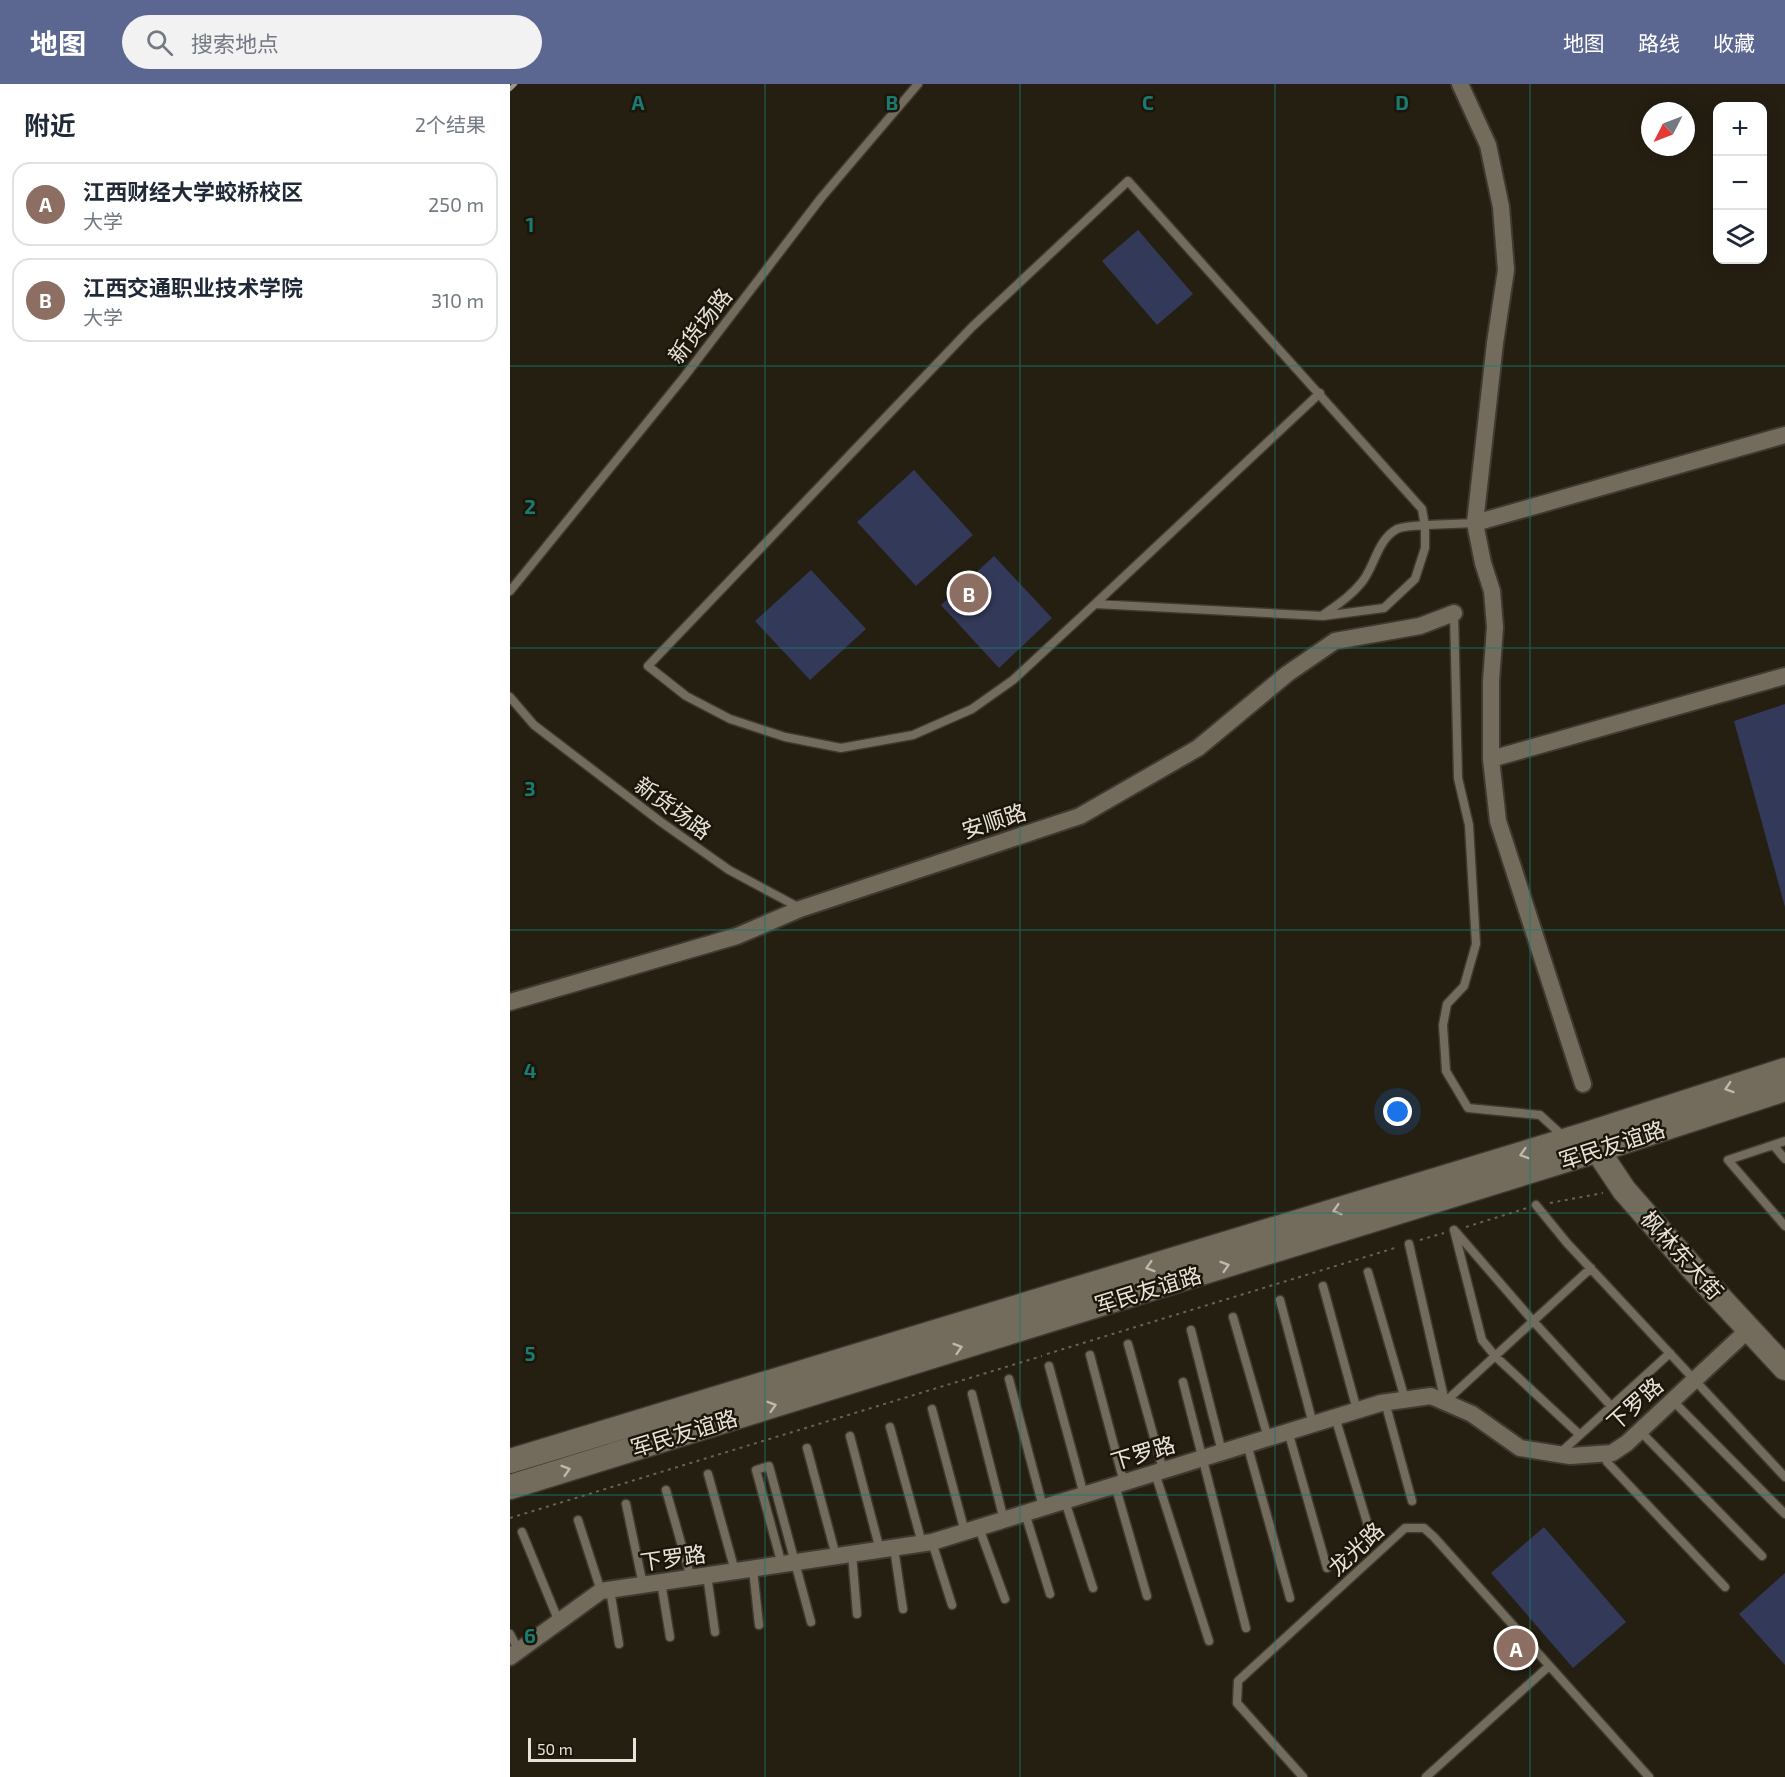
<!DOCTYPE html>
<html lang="zh">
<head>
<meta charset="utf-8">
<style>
	:root { --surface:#fff; --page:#f2f2f3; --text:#1f2937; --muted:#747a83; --line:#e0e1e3; --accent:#5b6790 }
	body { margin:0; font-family:"Exo 2","Noto Sans SC",sans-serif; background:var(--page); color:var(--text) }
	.controls { position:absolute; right:18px; top:18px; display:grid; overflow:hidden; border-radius:12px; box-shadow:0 3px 15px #0003 }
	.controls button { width:54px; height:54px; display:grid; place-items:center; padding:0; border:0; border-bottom:2px solid var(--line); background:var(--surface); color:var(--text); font:30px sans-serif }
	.compass { position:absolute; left:1131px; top:18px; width:54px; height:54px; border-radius:50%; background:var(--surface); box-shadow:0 3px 15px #0003; rotate:228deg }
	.scale { position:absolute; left:18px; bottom:15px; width:108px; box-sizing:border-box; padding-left:6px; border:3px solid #e7e3da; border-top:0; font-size:16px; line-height:21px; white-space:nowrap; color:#e7e3da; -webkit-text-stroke:4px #1b1609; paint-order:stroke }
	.you { position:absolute; left:888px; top:1028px; width:21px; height:21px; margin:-15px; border:4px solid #fff; border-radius:50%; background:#1a73e8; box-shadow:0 0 0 9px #1a73e833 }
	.badge { display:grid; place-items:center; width:39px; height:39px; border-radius:50%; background:var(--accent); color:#fff; font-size:20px; font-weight:700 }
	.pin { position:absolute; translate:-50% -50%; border:3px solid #fff; box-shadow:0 2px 6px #0006 }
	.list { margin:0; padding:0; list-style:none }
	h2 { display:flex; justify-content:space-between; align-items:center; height:78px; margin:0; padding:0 24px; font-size:26px }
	h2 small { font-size:20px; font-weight:400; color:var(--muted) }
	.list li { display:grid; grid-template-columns:39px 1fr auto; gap:18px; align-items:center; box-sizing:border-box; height:84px; margin:0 12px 12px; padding:0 12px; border:2px solid var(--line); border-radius:18px }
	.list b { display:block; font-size:22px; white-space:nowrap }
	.list p { margin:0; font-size:20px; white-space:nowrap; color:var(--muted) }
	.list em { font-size:20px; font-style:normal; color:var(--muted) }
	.icon { flex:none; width:33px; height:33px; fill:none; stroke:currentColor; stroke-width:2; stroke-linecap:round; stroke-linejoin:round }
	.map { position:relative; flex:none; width:1275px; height:1693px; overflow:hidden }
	header { display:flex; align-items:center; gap:36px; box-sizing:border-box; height:84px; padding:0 30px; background:var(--accent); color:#fff }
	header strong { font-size:28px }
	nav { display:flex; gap:33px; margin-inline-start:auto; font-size:21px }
	.search { width:420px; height:54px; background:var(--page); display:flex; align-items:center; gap:15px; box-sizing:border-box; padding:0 21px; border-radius:33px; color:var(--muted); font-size:22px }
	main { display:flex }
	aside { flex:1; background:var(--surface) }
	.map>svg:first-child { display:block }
	.green { fill:#333958 }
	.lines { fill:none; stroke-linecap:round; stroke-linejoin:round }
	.lane-casing { stroke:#3e3931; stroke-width:11 }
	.street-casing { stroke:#3e3931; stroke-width:20 }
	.secondary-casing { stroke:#3e3931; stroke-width:27 }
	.path { stroke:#676256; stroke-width:2; stroke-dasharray:3 4.5; stroke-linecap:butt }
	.lane { stroke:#736c5d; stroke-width:8 }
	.street { stroke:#736c5d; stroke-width:16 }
	.secondary { stroke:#736c5d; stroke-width:24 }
	.rail { stroke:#9b978c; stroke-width:4.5 }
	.oneway { stroke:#beb9ae }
	.grid { fill:none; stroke:#1a7b73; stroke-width:1.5; stroke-opacity:0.55 }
	.labels { text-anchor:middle; stroke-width:5; stroke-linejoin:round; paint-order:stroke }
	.street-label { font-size:22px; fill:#e7e3da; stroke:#1b1609 }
	.grid-label { font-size:20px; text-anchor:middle; font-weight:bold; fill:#1a7b73; stroke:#1b1609; stroke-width:5; stroke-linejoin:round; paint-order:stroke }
</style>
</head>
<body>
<header>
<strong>地图</strong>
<div class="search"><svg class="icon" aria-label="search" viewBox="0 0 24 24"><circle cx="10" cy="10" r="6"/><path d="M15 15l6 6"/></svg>搜索地点</div>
<nav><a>地图</a><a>路线</a><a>收藏</a></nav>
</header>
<main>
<aside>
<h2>附近<small>2个结果</small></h2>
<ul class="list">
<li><span class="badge" style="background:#8d6e63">A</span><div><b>江西财经大学蛟桥校区</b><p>大学</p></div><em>250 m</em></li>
<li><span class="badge" style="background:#8d6e63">B</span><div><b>江西交通职业技术学院</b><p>大学</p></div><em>310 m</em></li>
</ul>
</aside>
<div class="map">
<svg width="1275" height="1693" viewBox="0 0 1275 1693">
	<rect width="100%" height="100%" fill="#251f12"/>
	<path class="green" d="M628,146L683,210L647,241L592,177Z
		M404,386L463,451L406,502L347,438Z
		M484,472L542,534L489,584L431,521Z
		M301,486L356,545L300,596L245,537Z
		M1275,620V823L1224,637Z
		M1034,1443L1116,1538L1063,1584L981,1489Z
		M1275,1489V1581L1229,1530Z"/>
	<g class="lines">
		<g class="lane-casing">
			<path id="lane" d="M618,97L912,425L915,442V464L905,495L874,524L813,532L585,520L503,596L462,625L403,651L331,664L275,653L220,635L176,612L138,582L462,243Z
				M0,507L174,293L311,114L408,0
				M585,520L810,309
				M944,529L948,694L959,741L966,860L954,902L937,920L933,941L936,987L958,1024L1030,1031L1055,1054
				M813,531C827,521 841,512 852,498C865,482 867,456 887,445C895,440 952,440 965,439
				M0,613L24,641L151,738L219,786L290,824
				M1275,1057L1218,1076L1275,1142
				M1264,1062L1275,1075
				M1026,1121L1057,1159L1275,1393
				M944,1146L972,1256L985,1272L1070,1351
				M946,1148L1023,1237L1101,1322
				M899,1160L935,1318L1081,1184
				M858,1188L895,1315
				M813,1202L847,1326
				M770,1216L803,1340
				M723,1233L758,1354
				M681,1246L712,1368
				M618,1260L653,1386
				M580,1271L614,1399
				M539,1282L574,1411
				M499,1295L533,1423
				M673,1298L736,1544
				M462,1310L494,1436
				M1163,1317L1275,1430
				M875,1318L902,1417
				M422,1325L455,1448
				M825,1333L860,1448
				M380,1343L412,1459
				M778,1347L817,1484
				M1130,1347L1252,1472
				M340,1352L370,1466
				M737,1360L780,1514
				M297,1364L326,1472
				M1102,1369L1097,1378L1215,1503
				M1049,1370L1160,1269
				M645,1389L699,1557
				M198,1390L225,1487
				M605,1401L637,1512
				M156,1406L181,1494
				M555,1417L583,1504
				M116,1420L133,1501
				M515,1429L540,1510
				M68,1436L91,1507
				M469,1444L495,1515
				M12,1448L49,1538
				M422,1458L442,1521
				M384,1464L393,1525
				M342,1470L347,1530
				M272,1481L246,1386L259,1382L301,1538
				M243,1485L249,1541
				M197,1491L205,1548
				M151,1498L160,1553
				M100,1506L109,1560
				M0,1550L9,1567
				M793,1693L727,1619L728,1597L895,1444H914L924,1453L1139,1693
				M916,1693L1039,1582"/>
		</g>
		<g class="street-casing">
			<path id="street" d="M950,0L978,61L991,123L996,186L985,259L965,439L973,479L982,507L985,543L981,597V675L988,737L1073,1000
				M965,439L1275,351
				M981,675L1275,592
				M0,918L227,852L290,825L570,732L688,664L777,590L825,557L910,542L944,529
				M0,1573L91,1507L422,1458L871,1319L921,1312L962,1330L1010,1364L1060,1372L1102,1369L1117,1359L1239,1245"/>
		</g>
		<g class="secondary-casing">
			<path id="secondary" d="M1080,1055L1114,1106L1184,1186L1275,1284
				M0,1377L1077,1050L1275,986
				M0,1403L1085,1067L1275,1005"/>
		</g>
		<path class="path" d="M1040,1119L1093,1109
			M956,1143L1017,1124
			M910,1156L934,1149
			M537,1270L888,1163
			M0,1434L532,1272"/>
		<use href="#lane" class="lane"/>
		<use href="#street" class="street"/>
		<use href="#secondary" class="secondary"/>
		<path class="rail" d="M0,5L5,0"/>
	</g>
	<defs><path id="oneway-chevron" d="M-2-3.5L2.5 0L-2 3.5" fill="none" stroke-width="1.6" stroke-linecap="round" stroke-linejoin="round" transform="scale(1.5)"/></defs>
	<g class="oneway">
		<use href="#oneway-chevron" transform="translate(1219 1004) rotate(162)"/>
		<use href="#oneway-chevron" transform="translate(1014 1070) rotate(163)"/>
		<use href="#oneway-chevron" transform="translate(827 1126) rotate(163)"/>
		<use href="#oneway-chevron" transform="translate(715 1182) rotate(-17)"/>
		<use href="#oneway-chevron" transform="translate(640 1183) rotate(163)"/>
		<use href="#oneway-chevron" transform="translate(448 1264) rotate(-17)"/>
		<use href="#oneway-chevron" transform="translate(262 1322) rotate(-17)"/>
		<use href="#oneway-chevron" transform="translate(56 1386) rotate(-17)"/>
	</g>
	<path class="grid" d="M255,0V1693M510,0V1693M765,0V1693M1020,0V1693M0,282H1275M0,564H1275M0,846H1275M0,1129H1275M0,1411H1275"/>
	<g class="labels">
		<g class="street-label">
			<text transform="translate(190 242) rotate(-52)" y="8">新货场路</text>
			<text transform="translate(163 724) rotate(36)" y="8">新货场路</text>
			<text transform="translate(484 737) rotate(-18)" y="8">安顺路</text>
			<text transform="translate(1102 1061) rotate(-18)" y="8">军民友谊路</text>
			<text transform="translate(1172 1171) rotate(48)" y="8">枫林东大街</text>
			<text transform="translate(638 1206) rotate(-17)" y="8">军民友谊路</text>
			<text transform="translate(1125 1320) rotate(-42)" y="8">下罗路</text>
			<text transform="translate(174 1349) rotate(-17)" y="8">军民友谊路</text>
			<text transform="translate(633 1369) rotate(-17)" y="8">下罗路</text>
			<text transform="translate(846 1465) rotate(-43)" y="8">龙光路</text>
			<text transform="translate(163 1474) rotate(-8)" y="8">下罗路</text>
		</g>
	</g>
	<g class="grid-label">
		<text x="128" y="26">A</text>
		<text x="382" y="26">B</text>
		<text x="638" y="26">C</text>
		<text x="892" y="26">D</text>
		<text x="20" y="148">1</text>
		<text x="20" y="430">2</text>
		<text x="20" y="712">3</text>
		<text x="20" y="994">4</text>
		<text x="20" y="1277">5</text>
		<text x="20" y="1559">6</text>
	</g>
</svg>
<div class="controls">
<button>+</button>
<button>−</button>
<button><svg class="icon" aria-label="layers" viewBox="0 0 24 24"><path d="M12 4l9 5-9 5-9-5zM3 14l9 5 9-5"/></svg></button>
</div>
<svg class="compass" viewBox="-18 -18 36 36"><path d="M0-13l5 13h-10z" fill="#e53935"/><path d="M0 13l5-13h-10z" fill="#747a83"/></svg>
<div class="scale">50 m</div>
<div class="you"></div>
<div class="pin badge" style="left:1006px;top:1564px;background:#8d6e63">A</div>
<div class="pin badge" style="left:459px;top:509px;background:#8d6e63">B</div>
</div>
</main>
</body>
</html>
